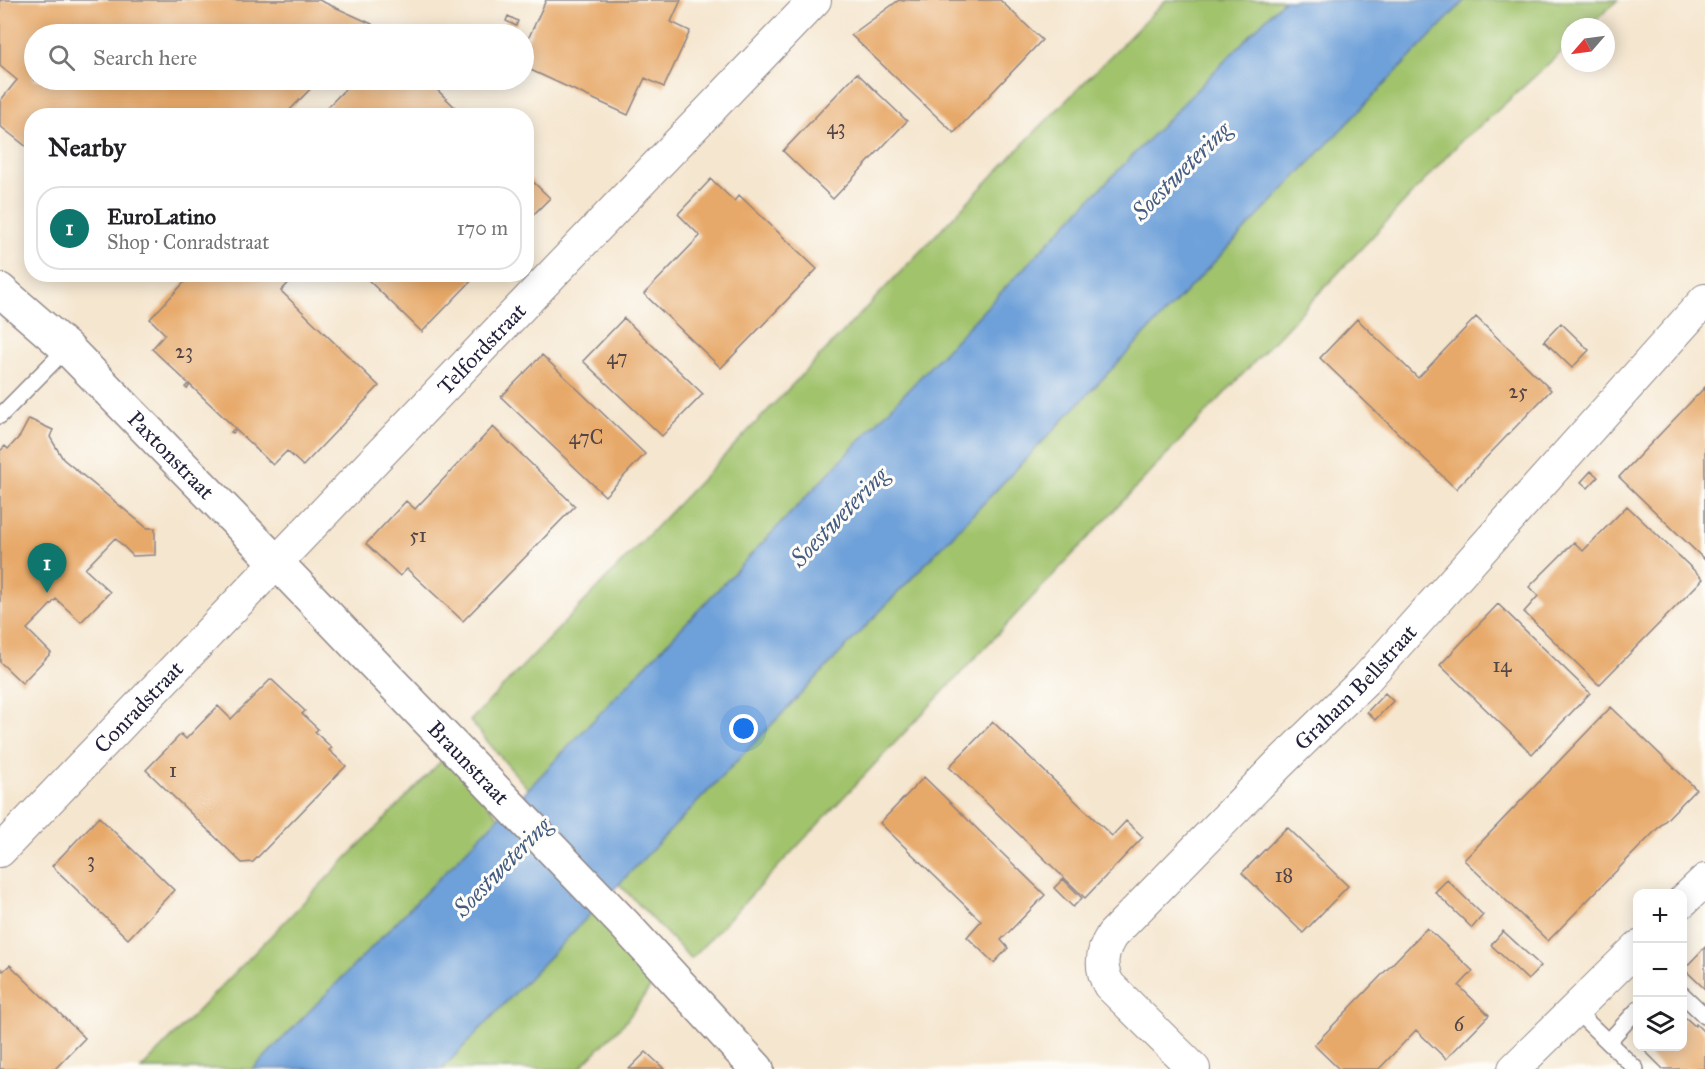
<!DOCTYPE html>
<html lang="en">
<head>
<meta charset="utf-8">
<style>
	:root { --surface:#fff; --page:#f2f2f2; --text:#202124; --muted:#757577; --line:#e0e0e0; --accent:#0f766e }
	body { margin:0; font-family:"IM FELL Great Primer",serif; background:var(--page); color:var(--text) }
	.controls { position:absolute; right:18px; bottom:18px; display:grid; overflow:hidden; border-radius:12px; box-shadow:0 3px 15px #0003 }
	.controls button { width:54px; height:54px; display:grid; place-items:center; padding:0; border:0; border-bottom:2px solid var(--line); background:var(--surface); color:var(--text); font:30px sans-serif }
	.compass { position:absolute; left:1561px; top:18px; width:54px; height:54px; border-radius:50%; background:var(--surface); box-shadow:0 3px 15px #0003; rotate:242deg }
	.you { position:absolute; left:744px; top:729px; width:21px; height:21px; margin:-15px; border:4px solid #fff; border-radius:50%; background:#1a73e8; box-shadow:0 0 0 9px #1a73e833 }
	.badge { display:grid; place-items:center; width:39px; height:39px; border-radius:50%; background:var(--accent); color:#fff; font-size:20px; font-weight:700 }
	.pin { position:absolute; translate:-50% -50px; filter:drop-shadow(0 2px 3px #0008) }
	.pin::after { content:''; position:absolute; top:32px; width:21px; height:18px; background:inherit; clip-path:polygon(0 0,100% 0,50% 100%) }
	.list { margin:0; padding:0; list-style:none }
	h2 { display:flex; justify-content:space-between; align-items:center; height:78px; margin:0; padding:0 24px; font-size:26px }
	h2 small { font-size:20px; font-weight:400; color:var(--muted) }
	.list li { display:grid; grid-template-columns:39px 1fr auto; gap:18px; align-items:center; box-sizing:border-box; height:84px; margin:0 12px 12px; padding:0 12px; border:2px solid var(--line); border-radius:24px }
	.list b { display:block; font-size:22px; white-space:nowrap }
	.list p { margin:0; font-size:20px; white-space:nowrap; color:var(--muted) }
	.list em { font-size:20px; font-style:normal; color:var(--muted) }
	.icon { flex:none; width:33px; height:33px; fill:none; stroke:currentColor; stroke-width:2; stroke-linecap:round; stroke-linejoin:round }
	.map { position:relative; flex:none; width:1705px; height:1069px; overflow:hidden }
	.search { position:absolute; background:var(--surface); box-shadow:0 3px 15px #0003; left:24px; top:24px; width:510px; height:66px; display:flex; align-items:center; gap:15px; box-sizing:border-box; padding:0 21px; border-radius:33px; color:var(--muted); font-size:22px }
	.panel { position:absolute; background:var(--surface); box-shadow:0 3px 15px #0003; left:24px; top:108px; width:510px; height:174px; border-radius:24px }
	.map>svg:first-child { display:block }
	.green { fill:#a1c36c; stroke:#627254; stroke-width:1.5 }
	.water { fill:#6ea0d9; stroke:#48618a; stroke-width:1.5 }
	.building { fill:#e7a969 }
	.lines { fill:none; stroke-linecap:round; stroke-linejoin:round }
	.service-casing { stroke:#8c8485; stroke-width:18 }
	.minor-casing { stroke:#8c8485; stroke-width:34 }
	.tertiary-casing { stroke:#8c8485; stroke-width:36 }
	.service { stroke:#fff; stroke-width:15 }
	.minor { stroke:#fff; stroke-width:32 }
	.tertiary { stroke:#fff; stroke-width:33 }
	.labels { text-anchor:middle; stroke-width:6; stroke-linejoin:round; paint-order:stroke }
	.number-label { font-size:20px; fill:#534446 }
	.street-label { font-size:22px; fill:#22223b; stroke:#fdfcf7 }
	.water-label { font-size:24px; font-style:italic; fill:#445b82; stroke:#fdfcf7 }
</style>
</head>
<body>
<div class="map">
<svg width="1705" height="1069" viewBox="0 0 1705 1069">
	<rect width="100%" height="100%" fill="#fdfcf7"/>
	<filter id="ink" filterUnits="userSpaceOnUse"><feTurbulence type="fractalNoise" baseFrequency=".0167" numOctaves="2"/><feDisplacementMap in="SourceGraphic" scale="12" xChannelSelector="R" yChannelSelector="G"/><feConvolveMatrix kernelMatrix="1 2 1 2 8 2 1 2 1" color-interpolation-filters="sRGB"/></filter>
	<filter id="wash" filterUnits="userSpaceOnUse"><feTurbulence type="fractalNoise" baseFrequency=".008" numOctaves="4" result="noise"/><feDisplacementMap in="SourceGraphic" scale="24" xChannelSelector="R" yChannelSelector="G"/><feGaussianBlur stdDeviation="1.35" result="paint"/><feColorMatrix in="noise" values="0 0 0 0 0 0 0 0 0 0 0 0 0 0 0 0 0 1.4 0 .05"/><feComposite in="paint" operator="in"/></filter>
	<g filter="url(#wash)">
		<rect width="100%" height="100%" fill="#f5e6cf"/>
		<path class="green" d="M1166,0H1284L1065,225L528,789L470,721L1023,144Z
			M1465,0H1618L1588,27H1570V44L1486,121L1462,140L1373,236L691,959L619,884Z
			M445,757L499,817L253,1069H141Z
			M593,911L657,978L626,1021L579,1069H442Z"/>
		<path class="water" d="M1284,0H1465L442,1069H253L499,817L528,789L1065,225Z"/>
		<g id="blocks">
			<path class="building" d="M0,0H319L372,24L362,34H34V80H319L284,116H32V151L0,126V101L17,80L0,66Z
				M546,0H681L671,22L690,31L664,87L645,78L628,115L524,67V48Z
				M899,0L904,1L905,0H1000L1042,40L954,133L851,35Z
				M508,16L518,21L516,26L506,21Z
				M857,73L907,121L833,199L783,151Z
				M354,80H427L464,116H319Z
				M526,175L550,198L526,222Z
				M711,179L734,201L739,195L817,269L721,368L644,294L700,236L678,214Z
				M192,274H297L281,291L379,386L303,466L287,451L273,465L236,430L233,433L231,432L235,428L190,385L187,389L185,387L189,384L152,349L165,334L150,319Z
				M362,274H478L422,332Z
				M1476,317L1551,390L1456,489L1320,358L1357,319L1418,378Z
				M624,318L703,394L662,436L583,361Z
				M1561,323L1589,350L1572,368L1544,341Z
				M542,355L645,454L605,496L501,397Z
				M1705,387V560L1619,477Z
				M29,419L53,430L50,437L63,459L147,528H155V555L133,556L115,538L85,569L110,592L81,622L56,599L42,614L27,629L51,653L22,683L0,662V451L5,446L8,449L20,436Z
				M493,427L575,506L463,621L407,569L400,576L366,544L406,501L415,509Z
				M1591,471L1598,477L1588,488L1581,482Z
				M1627,506L1703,579L1599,685L1524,612L1538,596L1529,587L1574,542L1583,551Z
				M1498,604L1590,693L1532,754L1440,665Z
				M271,679L305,711L302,714L318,729L315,732L332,748L329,750L346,766L253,862L242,863L146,770L181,734L186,739L218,706L231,719Z
				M1385,693L1393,701L1375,720L1367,712Z
				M1611,707L1696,789L1548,941L1464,860Z
				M993,722L1112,836L1126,821L1143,837L1085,898L949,767Z
				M924,777L1045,895L1001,940L1008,948L994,963L967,937L981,921L880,823Z
				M99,817L174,890L128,939L52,866Z
				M1287,827L1348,886L1303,933L1242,873Z
				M1063,879L1082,898L1073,907L1054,888Z
				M1447,880L1483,915L1472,928L1435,892Z
				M1427,928L1473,971L1459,986L1489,1015L1446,1059L1416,1030L1379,1069H1339L1314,1045Z
				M1503,931L1541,966L1528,980L1491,945Z
				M1705,947V989L1684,969Z
				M10,965L85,1038L55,1069H0V968L3,971Z
				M1686,1018L1695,1026L1696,1024L1705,1033V1069H1663L1640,1046H1682V1021Z
				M646,1052L659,1064L664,1069H629Z"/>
		</g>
	</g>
	<g filter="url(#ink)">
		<use href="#blocks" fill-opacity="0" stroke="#8c8485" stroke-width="1.5"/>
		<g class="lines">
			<g class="service-casing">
				<path id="service" d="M0,416L67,348
					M1682,994L1705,1016
					M1574,1009L1636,1069
					M1608,1042L1638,1009"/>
			</g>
			<g class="minor-casing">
				<g id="minor">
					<path id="s1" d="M0,851L815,0"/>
					<path d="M1682,902L1705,880"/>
					<path id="s2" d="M1194,1069L1109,985C1099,967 1101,952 1112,935L1278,765L1365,680L1705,300"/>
					<path d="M1514,1069L1638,947"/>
				</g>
			</g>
			<g class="tertiary-casing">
				<g id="tertiary">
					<path id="s3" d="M0,290L67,348L276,562L624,924L757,1069"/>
				</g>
			</g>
			<use href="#service" class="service"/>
			<use href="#minor" class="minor"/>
			<use href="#tertiary" class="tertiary"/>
		</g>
	</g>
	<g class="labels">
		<g class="number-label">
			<text x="836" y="134">43</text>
			<text x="184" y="358">23</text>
			<text x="617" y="364">47</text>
			<text x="1518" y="398">25</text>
			<text x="586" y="444">47C</text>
			<text x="418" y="542">51</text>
			<text x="1502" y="672">14</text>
			<text x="173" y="777">1</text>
			<text x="91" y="867">3</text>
			<text x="1284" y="882">18</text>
			<text x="1459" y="1031">6</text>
		</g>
		<g class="street-label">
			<text dy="8" stroke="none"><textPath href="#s1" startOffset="696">Telfordstraat</textPath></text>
			<text dy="8" stroke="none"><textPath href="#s3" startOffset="238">Paxtonstraat</textPath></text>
			<text dy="8" stroke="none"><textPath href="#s2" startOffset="520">Graham Bellstraat</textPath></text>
			<text dy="8" stroke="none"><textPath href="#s1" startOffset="200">Conradstraat</textPath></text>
			<text dy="8" stroke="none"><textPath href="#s3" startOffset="666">Braunstraat</textPath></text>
		</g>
		<g class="water-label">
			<text transform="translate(1181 171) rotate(-45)" y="8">Soestwetering</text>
			<text transform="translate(839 517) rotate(-46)" y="8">Soestwetering</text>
			<text transform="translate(502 867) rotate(-46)" y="8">Soestwetering</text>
		</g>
	</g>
</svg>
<div class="controls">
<button>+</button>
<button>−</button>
<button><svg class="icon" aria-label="layers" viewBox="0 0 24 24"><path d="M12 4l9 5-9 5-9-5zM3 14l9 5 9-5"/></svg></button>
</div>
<svg class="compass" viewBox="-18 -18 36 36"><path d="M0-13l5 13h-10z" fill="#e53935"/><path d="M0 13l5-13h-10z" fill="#757577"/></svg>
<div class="you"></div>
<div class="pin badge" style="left:47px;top:593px">1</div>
<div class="search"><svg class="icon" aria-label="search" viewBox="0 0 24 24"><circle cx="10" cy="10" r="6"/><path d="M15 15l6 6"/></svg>Search here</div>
<section class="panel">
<h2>Nearby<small></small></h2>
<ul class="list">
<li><span class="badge">1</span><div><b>EuroLatino</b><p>Shop · Conradstraat</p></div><em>170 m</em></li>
</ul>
</section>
</div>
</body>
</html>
